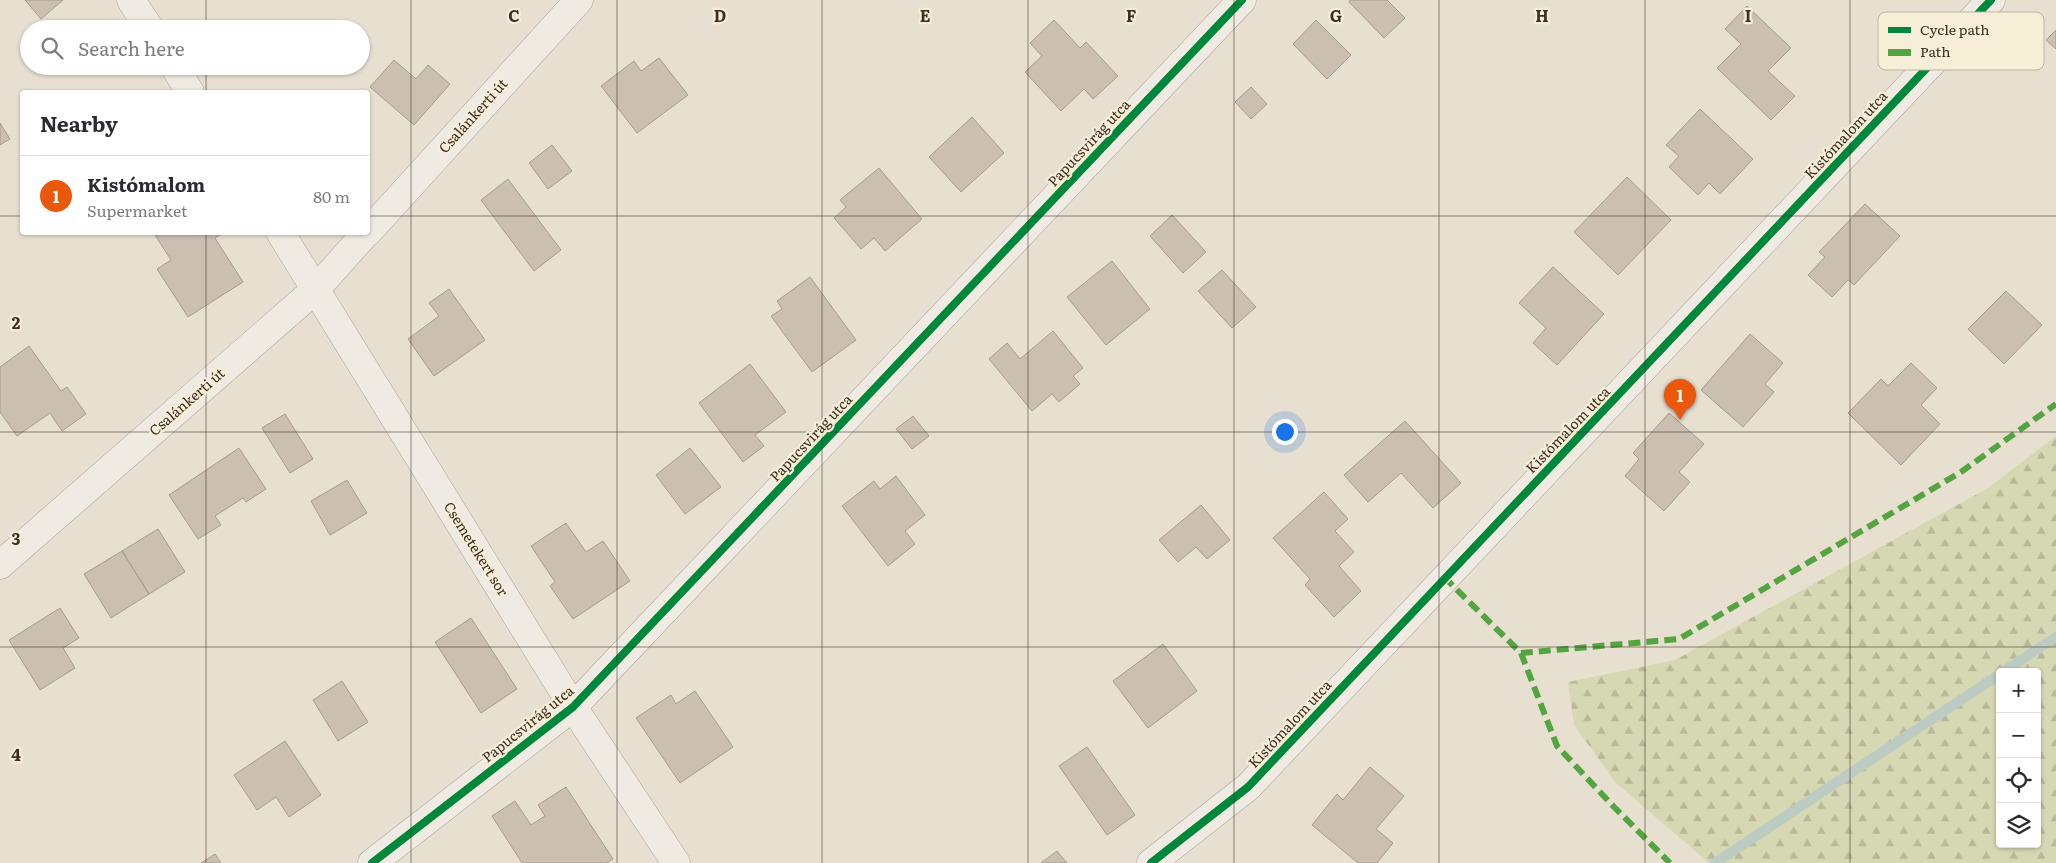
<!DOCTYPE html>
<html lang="en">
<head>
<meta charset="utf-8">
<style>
	:root { --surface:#fff; --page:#f7f7f7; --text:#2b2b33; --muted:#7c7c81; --line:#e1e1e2; --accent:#ea580c }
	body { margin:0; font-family:Literata,serif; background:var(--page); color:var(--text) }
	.controls { position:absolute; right:15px; bottom:15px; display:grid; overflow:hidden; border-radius:5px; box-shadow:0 1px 4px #0004 }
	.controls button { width:45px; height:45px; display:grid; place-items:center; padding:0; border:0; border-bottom:1px solid var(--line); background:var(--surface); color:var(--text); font:25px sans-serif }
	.you { position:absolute; left:1284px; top:431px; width:18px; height:18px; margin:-12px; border:4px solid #fff; border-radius:50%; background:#1a73e8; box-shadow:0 0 0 8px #1a73e833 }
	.badge { display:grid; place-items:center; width:32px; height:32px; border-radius:50%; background:var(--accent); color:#fff; font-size:16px; font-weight:700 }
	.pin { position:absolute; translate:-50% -41px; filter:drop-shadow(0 1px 2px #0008) }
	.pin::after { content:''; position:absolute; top:26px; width:18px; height:15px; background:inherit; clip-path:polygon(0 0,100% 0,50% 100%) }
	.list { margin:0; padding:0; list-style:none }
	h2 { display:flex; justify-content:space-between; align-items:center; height:65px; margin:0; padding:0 20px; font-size:21px }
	h2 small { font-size:16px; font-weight:400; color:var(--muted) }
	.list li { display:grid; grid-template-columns:32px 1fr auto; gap:15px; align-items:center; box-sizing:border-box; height:80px; padding:0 20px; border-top:1px solid var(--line) }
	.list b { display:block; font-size:19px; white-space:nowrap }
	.list p { margin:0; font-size:16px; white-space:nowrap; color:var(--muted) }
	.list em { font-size:16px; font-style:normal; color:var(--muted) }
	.icon { flex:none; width:28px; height:28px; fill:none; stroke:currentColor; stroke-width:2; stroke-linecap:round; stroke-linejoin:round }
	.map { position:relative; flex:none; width:2056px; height:863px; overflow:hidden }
	.search { position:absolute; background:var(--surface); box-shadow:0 1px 4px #0004; left:20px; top:20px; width:350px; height:55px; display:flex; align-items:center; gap:12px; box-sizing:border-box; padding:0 18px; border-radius:28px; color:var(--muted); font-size:19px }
	.panel { position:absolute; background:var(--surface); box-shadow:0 1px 4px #0004; left:20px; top:90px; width:350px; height:145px; border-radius:5px }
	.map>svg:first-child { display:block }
	.forest { fill:url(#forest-firs); fill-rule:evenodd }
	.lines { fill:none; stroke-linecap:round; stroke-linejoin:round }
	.stream { stroke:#bcccc2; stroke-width:10 }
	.building { fill:#cbbfb2; stroke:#a89c90 }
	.minor-casing { stroke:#ada599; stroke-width:29 }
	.minor { stroke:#efebe3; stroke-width:28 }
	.quiet { stroke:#54a441; stroke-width:6; stroke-dasharray:12 6; stroke-linecap:butt }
	.cycleway-casing { stroke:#f7eed8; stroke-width:11 }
	.cycleway { stroke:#00873e; stroke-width:8 }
	.grid { fill:none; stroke:#3d2e20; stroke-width:1; stroke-opacity:0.55 }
	.labels { text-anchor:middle; stroke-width:4.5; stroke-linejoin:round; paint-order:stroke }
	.street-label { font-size:14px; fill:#3d2e20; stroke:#f7eed8 }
	.key { fill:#f7eed8; stroke:#bfb4a1; stroke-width:1 }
	.key-label { font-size:14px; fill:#3d2e20 }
	.grid-label { font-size:16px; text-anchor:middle; font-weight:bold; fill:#3d2e20; stroke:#f7eed8; stroke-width:4.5; stroke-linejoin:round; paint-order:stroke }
</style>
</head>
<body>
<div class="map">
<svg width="2056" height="863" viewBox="0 0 2056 863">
	<defs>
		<pattern id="forest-firs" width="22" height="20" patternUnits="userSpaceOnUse" patternTransform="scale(1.25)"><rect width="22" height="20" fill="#d6d7b3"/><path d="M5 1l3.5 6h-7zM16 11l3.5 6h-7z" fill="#b9b99a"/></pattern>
	</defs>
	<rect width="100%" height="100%" fill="#e7e0d1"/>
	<path class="forest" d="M2056,436V863H1709L1616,783L1574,725L1568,682L1675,660L1988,488ZM2000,672H2037V844H2000Z"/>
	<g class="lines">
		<path class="stream" d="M2003,672L2056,637
			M1715,863L2000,674"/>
	</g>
	<path class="building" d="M25,0H63L41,19Z
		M1350,0H1387L1405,18L1384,38L1349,2Z
		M1747,6L1791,48L1768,71L1795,96L1771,120L1717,68L1741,44L1725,29Z
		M1054,20L1080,48L1086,42L1118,76L1093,99L1084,89L1061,111L1025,72L1042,56L1030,43Z
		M1316,20L1351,55L1327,79L1293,44Z
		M2056,30V49L2046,40Z
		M659,58L688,95L637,133L601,86L634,61L641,71Z
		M394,60L416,79L428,65L450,84L414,125L370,87Z
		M1251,87L1267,104L1251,119L1235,102Z
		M1700,109L1753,159L1720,194L1709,183L1698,195L1669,167L1679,156L1666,145Z
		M972,117L1004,153L961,192L929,157Z
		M0,123L10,139L0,145Z
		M552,145L572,171L548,189L529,163Z
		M879,168L922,219L885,251L874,238L861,249L834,218L846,207L840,200Z
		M1627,177L1671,220L1618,275L1574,232Z
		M508,179L561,250L534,271L481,200Z
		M1865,204L1900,236L1854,285L1848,280L1832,297L1808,275L1825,257L1819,252Z
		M1172,215L1206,252L1183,273L1150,236Z
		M159,232H225L215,238L243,282L188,317L157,269L171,260L155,235Z
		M1112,261L1150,309L1106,345L1067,297Z
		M1553,267L1604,314L1557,365L1533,343L1546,328L1519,303Z
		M1222,270L1256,307L1232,328L1198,291Z
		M810,277L856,340L812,372L771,316L782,309L777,301Z
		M449,289L485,340L434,376L408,339L439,316L429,303Z
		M2006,291L2042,325L2004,364L1968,329Z
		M1053,331L1083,368L1073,376L1080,384L1059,402L1052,394L1032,411L989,359L1007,343L1020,359Z
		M1750,334L1783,363L1765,384L1774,392L1743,427L1701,390Z
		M29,346L61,391L67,387L86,414L62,431L50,413L17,436L0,412V367Z
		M1911,363L1937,388L1921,405L1940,424L1901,465L1848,413L1881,379L1888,386Z
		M750,364L786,412L755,435L764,446L743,462L699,403Z
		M1669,413L1704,444L1679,472L1690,482L1664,511L1625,476L1639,459L1633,453Z
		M285,414L313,459L290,473L262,428Z
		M913,416L929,436L912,449L896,429Z
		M1405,421L1461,483L1433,508L1401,473L1368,502L1344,475Z
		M239,448L266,489L246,502L243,498L215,516L221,525L198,539L169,495Z
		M690,448L721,487L685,514L656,475Z
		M896,476L925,515L905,531L915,544L888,566L842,506L874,481L880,489Z
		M347,480L367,513L330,535L311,501Z
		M1324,492L1348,519L1335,531L1354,552L1339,566L1361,591L1334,617L1305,585L1310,579L1273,538Z
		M1201,505L1230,540L1207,559L1196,547L1178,562L1159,540Z
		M566,523L586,552L603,541L630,581L573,619L550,586L555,582L531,546Z
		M158,529L185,572L149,594L122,551Z
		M122,551L149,594L111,618L84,574Z
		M60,608L79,638L63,648L75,668L40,690L9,640Z
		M471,618L517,689L481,713L435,642Z
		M1163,644L1197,691L1148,728L1113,681Z
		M342,681L368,722L338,741L313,700Z
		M695,691L733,747L680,783L636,718L671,695L676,704Z
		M285,741L321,795L289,817L276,797L257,810L234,775Z
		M1087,747L1135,815L1107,835L1059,766Z
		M1370,767L1404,796L1376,829L1393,843L1377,863H1358L1312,825L1337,794L1343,800Z
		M566,787L613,859L607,863H522L492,816L515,801L531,825L545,816L538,805Z
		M1057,851L1067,863H1041Z
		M215,854L221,863H201Z"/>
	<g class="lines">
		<g class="minor-casing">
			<path id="minor" d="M131,0L150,29
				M174,66L190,92
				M280,232L573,707L676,863
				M368,232L579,0
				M0,565L316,289L367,232
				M372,863L573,707L1242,0
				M1151,863L1248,787L1991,0"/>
		</g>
		<use href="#minor" class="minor"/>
		<path class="quiet" d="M1444,577L1521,653L1679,639L1961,472L2056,404
			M1521,653L1557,746L1614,807L1670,863"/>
		<g class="cycleway-casing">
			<path id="cycleway" d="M372,863L573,707L1242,0
				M1151,863L1248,787L1991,0"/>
		</g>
		<use href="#cycleway" class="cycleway"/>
	</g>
	<path class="grid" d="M206,0V29M411,0V863M617,0V863M822,0V863M1028,0V863M1234,0V863M1439,0V863M1645,0V863M1850,0V863M206,66V92M0,216H22M368,216H2056M206,232V863M0,432H2056M0,647H2056"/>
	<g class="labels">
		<g class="street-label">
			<text transform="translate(473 116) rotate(-48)" y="5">Csalánkerti út</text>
			<text transform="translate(1846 135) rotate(-47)" y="5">Kistómalom utca</text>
			<text transform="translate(1089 143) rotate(-47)" y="5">Papucsvirág utca</text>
			<text transform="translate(187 402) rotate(-41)" y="5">Csalánkerti út</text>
			<text transform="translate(1568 430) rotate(-46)" y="5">Kistómalom utca</text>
			<text transform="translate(811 438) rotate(-47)" y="5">Papucsvirág utca</text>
			<text transform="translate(476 549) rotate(58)" y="5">Csemetekert sor</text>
			<text transform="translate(528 724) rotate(-39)" y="5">Papucsvirág utca</text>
			<text transform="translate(1290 724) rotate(-47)" y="5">Kistómalom utca</text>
		</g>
	</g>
	<rect x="1878" y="12" width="166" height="58" rx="8" class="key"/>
	<rect x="1888" y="27" width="23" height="6" fill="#00873e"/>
	<rect x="1888" y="49" width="23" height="7" fill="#54a441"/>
	<g class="key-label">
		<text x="1920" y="35">Cycle path</text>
		<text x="1920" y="57">Path</text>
	</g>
	<g class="grid-label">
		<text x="514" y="22">C</text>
		<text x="720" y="22">D</text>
		<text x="925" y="22">E</text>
		<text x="1131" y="22">F</text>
		<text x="1336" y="22">G</text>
		<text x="1542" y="22">H</text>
		<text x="1748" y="22">I</text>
		<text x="16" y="329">2</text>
		<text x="16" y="545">3</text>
		<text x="16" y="761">4</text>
	</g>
</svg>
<div class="controls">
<button>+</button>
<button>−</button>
<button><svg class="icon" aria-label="locate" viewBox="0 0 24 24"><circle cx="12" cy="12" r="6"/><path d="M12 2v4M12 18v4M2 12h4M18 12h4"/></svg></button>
<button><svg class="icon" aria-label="layers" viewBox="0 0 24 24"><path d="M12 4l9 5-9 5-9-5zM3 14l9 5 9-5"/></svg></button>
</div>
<div class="you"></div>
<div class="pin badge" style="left:1680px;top:420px">1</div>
<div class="search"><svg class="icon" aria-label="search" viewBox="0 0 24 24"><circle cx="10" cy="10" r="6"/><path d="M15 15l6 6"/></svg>Search here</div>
<section class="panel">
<h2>Nearby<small></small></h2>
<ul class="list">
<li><span class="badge">1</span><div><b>Kistómalom</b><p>Supermarket</p></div><em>80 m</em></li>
</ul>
</section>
</div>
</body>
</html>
